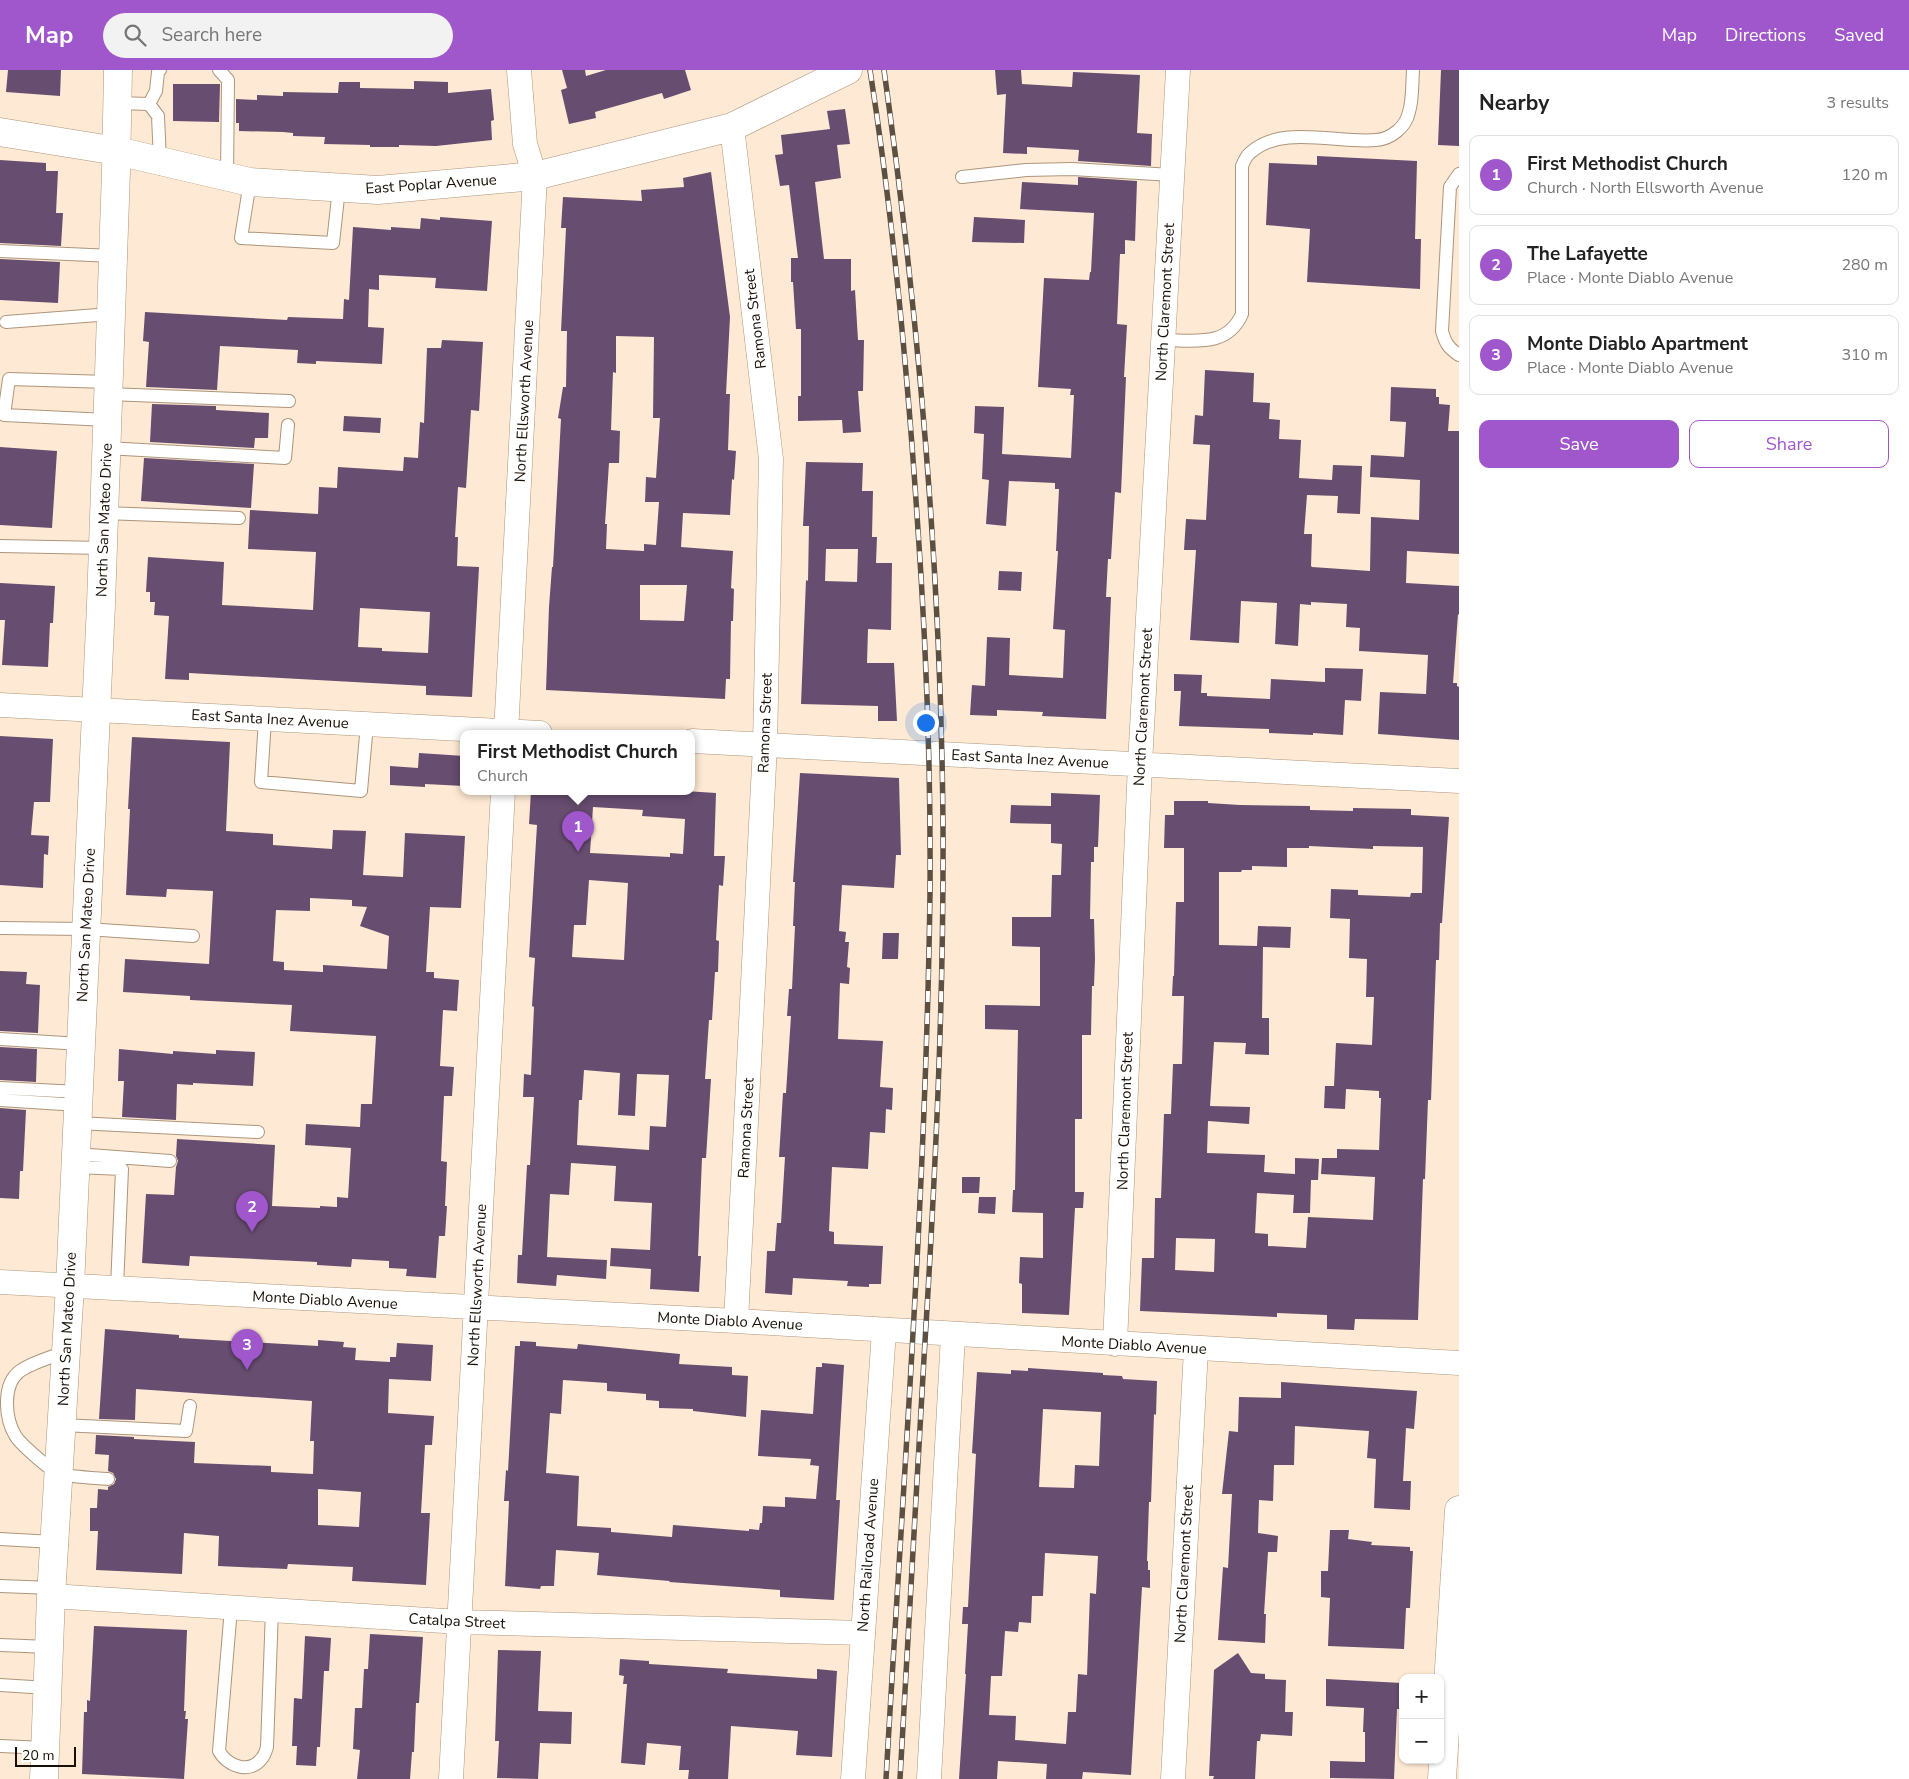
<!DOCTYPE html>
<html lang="en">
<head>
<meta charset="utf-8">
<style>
	:root { --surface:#fff; --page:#f2f2f2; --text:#222; --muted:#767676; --line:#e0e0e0; --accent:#a057cb }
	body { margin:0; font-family:"Nunito Sans",sans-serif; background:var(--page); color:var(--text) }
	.controls { position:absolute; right:15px; bottom:15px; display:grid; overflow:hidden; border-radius:10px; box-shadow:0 1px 4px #0004 }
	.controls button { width:45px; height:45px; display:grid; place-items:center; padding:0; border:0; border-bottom:1px solid var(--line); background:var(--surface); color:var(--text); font:25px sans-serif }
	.scale { position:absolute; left:15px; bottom:12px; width:61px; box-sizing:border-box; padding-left:5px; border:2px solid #180f06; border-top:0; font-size:14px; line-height:18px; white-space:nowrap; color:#180f06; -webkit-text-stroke:4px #fff; paint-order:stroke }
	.you { position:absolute; left:925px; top:652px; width:18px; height:18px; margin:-12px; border:4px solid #fff; border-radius:50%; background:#1a73e8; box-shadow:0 0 0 8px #1a73e833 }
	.badge { display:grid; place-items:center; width:32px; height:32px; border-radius:50%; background:var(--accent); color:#fff; font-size:16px; font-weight:700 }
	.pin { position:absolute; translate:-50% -41px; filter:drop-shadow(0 1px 2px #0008) }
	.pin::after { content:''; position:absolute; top:26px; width:18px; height:15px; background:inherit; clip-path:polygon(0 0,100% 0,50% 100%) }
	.popup { position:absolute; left:460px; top:660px; width:235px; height:65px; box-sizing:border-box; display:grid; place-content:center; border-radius:10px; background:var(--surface); filter:drop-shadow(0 1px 4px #0005); font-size:16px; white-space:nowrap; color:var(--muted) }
	.popup b { font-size:19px; color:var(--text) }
	.popup::after { content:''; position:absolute; left:50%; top:100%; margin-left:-10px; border:10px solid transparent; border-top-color:var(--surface) }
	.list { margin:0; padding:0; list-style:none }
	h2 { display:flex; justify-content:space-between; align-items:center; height:65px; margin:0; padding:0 20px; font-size:21px }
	h2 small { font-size:16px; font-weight:400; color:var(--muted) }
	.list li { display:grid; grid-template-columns:32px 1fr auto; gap:15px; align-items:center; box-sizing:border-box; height:80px; margin:0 10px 10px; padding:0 10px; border:1px solid var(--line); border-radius:10px }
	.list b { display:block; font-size:19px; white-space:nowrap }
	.list p { margin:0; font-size:16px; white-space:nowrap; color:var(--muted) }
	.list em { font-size:16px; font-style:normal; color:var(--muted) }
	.actions { display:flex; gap:10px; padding:15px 20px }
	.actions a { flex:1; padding:11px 0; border:1px solid var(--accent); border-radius:10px; text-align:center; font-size:18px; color:var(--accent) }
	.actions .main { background:var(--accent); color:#fff }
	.icon { flex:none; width:28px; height:28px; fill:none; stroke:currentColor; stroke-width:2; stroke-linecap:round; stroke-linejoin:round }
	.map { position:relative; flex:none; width:1459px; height:1709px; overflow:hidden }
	header { display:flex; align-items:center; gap:30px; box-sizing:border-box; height:70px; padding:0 25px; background:var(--accent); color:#fff }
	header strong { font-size:24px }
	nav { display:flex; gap:28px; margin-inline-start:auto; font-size:18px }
	.search { width:350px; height:45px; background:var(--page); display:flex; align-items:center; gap:12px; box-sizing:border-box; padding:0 18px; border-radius:28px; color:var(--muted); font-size:19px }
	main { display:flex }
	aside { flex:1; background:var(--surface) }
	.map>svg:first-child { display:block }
	.building { fill:#674d70; fill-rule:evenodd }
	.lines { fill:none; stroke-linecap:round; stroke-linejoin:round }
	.service-casing { stroke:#ac957b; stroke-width:14 }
	.minor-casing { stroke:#ac957b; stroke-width:25 }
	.secondary-casing { stroke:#ac957b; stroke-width:29 }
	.service { stroke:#fff; stroke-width:12 }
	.minor { stroke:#fff; stroke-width:24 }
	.secondary { stroke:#fff; stroke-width:28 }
	.rail-casing { stroke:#5c5043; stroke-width:5.5 }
	.rail { stroke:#fff; stroke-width:4; stroke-dasharray:11; stroke-linecap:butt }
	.labels { text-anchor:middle; stroke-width:5; stroke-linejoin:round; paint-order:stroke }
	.street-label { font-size:15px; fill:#180f06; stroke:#fff }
</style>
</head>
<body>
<header>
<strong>Map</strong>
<div class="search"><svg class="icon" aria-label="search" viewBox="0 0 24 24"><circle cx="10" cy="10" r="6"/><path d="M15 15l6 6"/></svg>Search here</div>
<nav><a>Map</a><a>Directions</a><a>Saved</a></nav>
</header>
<main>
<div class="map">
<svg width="1459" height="1709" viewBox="0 0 1459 1709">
	<rect width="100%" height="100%" fill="#feead4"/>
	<path class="building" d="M8,0H61L60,26L6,22Z
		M562,0H585L586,6L606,0H685L691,20L664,29L662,23L595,42L596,48L569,54L561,20L567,18Z
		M995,0H1021L1022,14L1072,17L1073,2L1140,5L1137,63L1152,64L1151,96L1078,91L1079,80L1027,77V84L1003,83L1006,24L997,25Z
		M1441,0H1459V76L1438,75Z
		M414,11L448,12V23L491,19L494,50L491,51L492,70L436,76L399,75V77H370V75L324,74L325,67L293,66V63L283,62L239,61V53H236V29L257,30V25L283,26V22L338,23L339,12H360V18L414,19Z
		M173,14H220L219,52L173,51Z
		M845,39L850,74L837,75L841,108L815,112L824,189H851V221L855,220L858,270H864L863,321H858L861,362L843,363L842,350L798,351V326H801V259H796L793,212H791V188H798L789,115L780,116L775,85L783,84L781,65L830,59L827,41Z
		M1317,86L1417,91L1415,169H1421L1420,219L1307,212L1310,159L1266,155L1269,93L1317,95Z
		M0,90L46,93V101H58L56,143H63L61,176L0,173Z
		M711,102L730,247L726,324H730L728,380L736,381L734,410L732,409L730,445L683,443L681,477L733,481L731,518L734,519L733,551H731L730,609H726L725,629L546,620L549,537L552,497H553L561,349L558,348L563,317H566L567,261H561L566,158H561L563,127L642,131L641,120L684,117L683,108ZM616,266L654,267L653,348H660L656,408L646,407L645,432H659L656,475L644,474V481L606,479L607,454H605L609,393H619L620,361L611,360L613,302L616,303ZM640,515H687L684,551L640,550Z
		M1078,107L1137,111L1135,171L1125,170V184H1120L1117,254L1127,255L1124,307H1126L1121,423L1115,422L1111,489H1108L1106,527H1111L1106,649L1042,646L1043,642L997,640V646L970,645L972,615L985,616L987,567L1010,568L1009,605L1063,608L1065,560L1053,559L1058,481H1056L1059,419H1055V413L1009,411L1006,456L986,454L989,410L982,409L984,364L974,363L975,336L1004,337L1002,384L1071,388L1074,325H1070L1071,319L1038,317L1044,208L1089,210L1090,202H1091L1094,143L1020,139L1022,112L1078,115Z
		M440,147L492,151L487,221L435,218L436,208L379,205V220L369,219L368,257L384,258L382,294L316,291V294L297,293L298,280L220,276L217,320L146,317L149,272L143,271L145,242L287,250L288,247L343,249L344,229L349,230L353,157L391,160V157L420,159L421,148L440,150Z
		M974,147L1025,150L1024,173L972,172Z
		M0,189L60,192L58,233L0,230Z
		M442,270L483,272L479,341L471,340L466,418L458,417L455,467H458L457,496L479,497L472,627L426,625V616L189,603V610L165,609L169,546L154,545L155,532H150V522H146L148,487L224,492L222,535L313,540L316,482L248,479L250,440L318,444L319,417L337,418L338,397L403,401L404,387L418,388L420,352L424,353L427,278H441ZM360,538L430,542L428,583L382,581V578L358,577Z
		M1205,300L1254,303L1253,332L1270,333L1269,349L1280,350L1279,369L1301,370L1299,408L1332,410L1333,395L1362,396L1360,444L1337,443L1338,426L1307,425L1304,464H1312L1311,496L1312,497L1370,501L1371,447L1419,450L1420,410L1370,407L1371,385L1404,387L1406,352L1390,351L1391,317L1436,319V327H1439V334L1450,335L1448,361H1459V484L1407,481L1406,513L1459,516V545L1458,544L1453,613H1457V616L1459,617V670L1378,664L1380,622L1426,624L1428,585L1359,581L1360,558L1346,557L1347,534L1311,532V535L1300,534L1298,576L1275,574L1277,533L1241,531L1239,573L1190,570L1196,480H1184L1186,449L1206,450L1210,375L1193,374L1195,345L1203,346Z
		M152,334L216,336V340L269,343L268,368H255L254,378L150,372Z
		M344,346L381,348L380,363L343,361Z
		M0,377L57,381L52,458L0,455Z
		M144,388L254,394L251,438L141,431Z
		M806,392L863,393L862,421H873L872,467H877L876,493H892L891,560L868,559L867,593H894L897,651H878V636L801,634L806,510L808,511L809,456H803ZM826,479H858L857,512L825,511Z
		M999,501L1022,502L1021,521L998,520Z
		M0,513L55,516L53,553H50L48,597L2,595L5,550H0Z
		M1325,598L1363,599L1361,631L1345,630L1343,665L1313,663V665L1269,663V659L1179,656L1181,621H1174V604L1202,605L1201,623H1207V626L1270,629L1271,609L1325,612Z
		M0,666L53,669L50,732H34L31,765L49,766L48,785L44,784L43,818L0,815Z
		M132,667L230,672L226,761L273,764V775L332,779L333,760L366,761L363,805L403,807L405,763L465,766L461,838L430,837L426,902H434V908L459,910L457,941L443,940L440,996L454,997L452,1026H444L441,1091L447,1092L445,1136H447L445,1166H439L436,1208L406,1206L407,1199L389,1198V1191L352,1189L351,1197L317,1195V1192L190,1186L189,1196L142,1193L146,1124L174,1125L176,1097L178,1091L176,1086L177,1069L275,1075L272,1136L320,1138V1136L337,1137V1127L348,1128L351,1078L305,1075L306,1054L360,1057L361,1034H372L376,966L290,961L292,935L190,930V926L123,922L125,889L209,894L213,821L167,819L166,827L126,825L130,739H128ZM310,828L352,830V836L367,837L360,856L389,866L387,899L323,895V902L284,900V892L273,891L276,840L310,841Z
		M419,683L464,686V716L425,714V717L390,715V696L418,698Z
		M800,703L899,708L901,785H896L894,818L842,815L839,861L846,862L845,872H849L847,897L850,898L849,914L840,913L838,969L883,971L880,1017L893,1018L892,1040L886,1039L885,1063L870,1062L868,1099L832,1097L829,1161L834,1162V1174L883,1176L881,1214H869V1217L847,1216L848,1211L793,1208L792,1225L765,1223L767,1181H775L777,1153H781L785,1087H779L783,1023H786L791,946H787L789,919H792L795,856H793L795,812H793Z
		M531,721H685L716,723L714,786H725L723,816L719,815L716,870L719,871L718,902H715L712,950H709L705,1009H711L706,1088H702L698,1186H701L699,1222L650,1219L651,1199L610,1196L611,1178L650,1180L652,1133L614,1131L616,1096L571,1093L569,1125L550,1124L547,1187L607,1190L606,1209L557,1205L556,1216L517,1213L518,1185H522L527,1095H530L534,1027H523L524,1004L531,1005L534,937L532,936L535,888L529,887L537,755L529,754ZM593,737L643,740L642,746L685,749L683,784L670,783V787L590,783ZM589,810L628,813L624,890L572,887L574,855H586ZM584,1000L620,1003L618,1045L635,1046L637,1004L669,1005L666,1057L650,1056L649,1080L577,1075L579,1030H582Z
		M1051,723L1100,725L1098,777H1094V792H1091L1090,849H1094L1095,889L1094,916H1092L1091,965H1082V1049H1075V1122H1084L1083,1138H1075L1069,1245L1022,1243V1214L1019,1213L1020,1187L1043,1188V1143L1012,1142L1013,1120H1015L1018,960L985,959V935L1040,936V877L1012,876V847H1051L1052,805H1061L1062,774L1051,773V754L1010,753L1011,735L1051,736Z
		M1174,731H1208V733L1240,735L1310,736V740L1353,741V738L1411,739V745L1449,747L1442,853H1440L1439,890H1436L1431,1030H1428L1425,1109H1423L1418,1250L1355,1249L1354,1260L1327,1259V1245L1277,1243V1247L1140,1241L1142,1188H1154L1155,1128H1161L1164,1044H1171L1173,994H1182L1184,926H1172L1173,906H1174L1176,832H1184V778H1164L1165,745H1174ZM1309,776L1373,779V776L1423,777L1422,823H1411L1410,827L1358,825V820L1331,819L1330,848L1350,849L1349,888L1367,889L1366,927H1374L1372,975L1336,973L1334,1016H1325L1324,1038L1345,1039L1346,1019L1379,1021V1028H1381L1379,1080L1337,1079V1088H1322L1321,1104L1375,1107L1373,1150L1308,1147L1306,1178L1268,1176V1164L1255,1163L1257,1123L1294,1125L1293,1143H1310L1311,1110H1318L1319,1089L1295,1088V1104L1264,1102L1265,1085L1207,1083L1208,1051L1249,1054L1250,1037L1210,1036L1214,972L1246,973L1245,984L1269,985V948H1262L1263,877L1290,878L1291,857L1258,856L1257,876L1219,875V802H1241L1242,800H1252V796L1287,797V778H1309ZM1176,1168L1215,1169L1214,1202L1175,1200Z
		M883,863H899L898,889H882Z
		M0,901L27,902L26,914L40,915L38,963L0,961Z
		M0,977L37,979L36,1012L0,1010Z
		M119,979L173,984V981L216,984V980L255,982L253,1016L193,1013V1015L177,1014L176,1050L122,1047L124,1011H118Z
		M0,1038L26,1040L23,1101H20L19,1129L0,1128Z
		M962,1107H980L979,1123H962Z
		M979,1127H996L995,1144L978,1143Z
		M105,1259L179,1265V1268L318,1276V1270L344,1272L343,1277L356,1278L355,1290L390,1292V1287H396L397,1273L433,1275L431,1311L389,1309L388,1343L434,1346L432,1375H425L421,1443H430L426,1515L352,1511L353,1497L288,1494L287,1499L218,1496L219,1466L184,1463L182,1504L96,1500L98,1461H90V1438H97L98,1419L108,1420V1417L114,1414L116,1409L113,1403L108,1401L109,1385L95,1384L96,1365L134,1367V1369L195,1372L194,1393L271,1396V1402L313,1404L314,1371H310L312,1331L136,1319L135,1350L99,1349ZM318,1419L361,1422L359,1457L318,1455Z
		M520,1271L536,1272V1276L577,1279L578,1274L680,1284L679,1294L732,1297V1305L748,1306L746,1347L693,1341V1339L659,1338V1331L646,1330V1324L607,1321V1313L563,1310L561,1344L550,1343L546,1403L579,1406L577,1456L611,1458V1462L672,1467L673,1455L749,1461V1459L759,1460L760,1453H762L763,1436L785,1437V1427L816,1429L819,1396L810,1395L811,1389L758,1386L761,1340L813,1344L816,1297H822V1293L844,1295L836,1430H840L834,1530L780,1527V1520L669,1512L670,1511L597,1505L599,1483L556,1480L554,1516H541L540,1519L505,1516L509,1431H504L506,1400L508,1401L515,1276H520Z
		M1028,1298L1103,1303V1305L1122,1306L1123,1309L1157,1311L1156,1345L1154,1344L1151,1432H1149L1147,1491H1148V1500H1150V1518L1142,1517L1131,1705L1083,1702L1082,1709H1046L1047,1694L998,1691L997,1709H959L966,1604H965L968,1554H962L963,1537H968L976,1384L972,1383L977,1302L1011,1304V1300L1028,1301ZM1043,1339L1101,1342L1099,1396L1075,1395L1074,1418L1039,1417ZM1045,1483L1098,1486L1096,1524L1090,1523L1087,1605L1078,1604L1076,1642H1068L1066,1674L1015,1670L1016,1646L989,1645L991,1606H1002L1005,1561L1018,1562L1019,1552L1031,1553L1032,1526H1043Z
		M1281,1312L1417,1321L1414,1359L1406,1358L1403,1411H1411L1410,1440L1374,1438L1376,1389L1367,1388L1369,1361L1295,1356L1294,1395H1274L1273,1431L1259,1430L1258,1463L1278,1466L1277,1482H1268L1264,1544H1266L1265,1573L1218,1570L1223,1497L1228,1498L1232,1424H1222L1229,1361L1238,1362L1239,1327L1281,1328Z
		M1330,1460H1349L1348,1469L1372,1472L1371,1475L1410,1477V1481H1413L1410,1538H1406L1404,1579L1328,1576L1330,1528L1321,1527V1501H1328Z
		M94,1556L187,1560L184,1641H186L185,1649H188L184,1709L82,1704L84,1642H87V1630L90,1631Z
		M370,1564L423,1567L419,1633H416L414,1682H412L410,1709H357L360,1680L353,1679L355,1638H362L364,1599H368Z
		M305,1566L331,1568L329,1601H324L320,1677H317L316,1696L296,1695L297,1676H292L294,1628L302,1629Z
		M498,1580L541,1581L538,1641L572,1642L571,1674L540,1673L538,1709L497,1708L499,1671H495Z
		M1238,1583L1251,1603L1265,1604V1609L1286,1610L1285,1642H1293L1292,1666L1261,1664L1260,1671H1257L1255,1709H1213L1214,1706H1209L1214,1600Z
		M620,1589L649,1591V1594L728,1599L727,1603L817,1609V1599L837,1601L832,1687L796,1685L798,1661L731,1656L728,1709H688L689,1700H679L681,1676L647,1673L645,1695L621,1693L627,1614H623L624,1606L619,1605Z
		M1326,1609L1402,1613L1401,1639H1397L1394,1709L1330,1708V1691L1365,1692V1662H1363L1364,1638L1326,1636Z"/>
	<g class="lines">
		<g class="service-casing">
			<path id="service" d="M219,0L228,10L227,107
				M117,33L149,34L156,21L158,2L160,0
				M149,34L158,46L160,91
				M1459,104L1450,117L1442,261C1445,272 1448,278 1459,285
				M962,107L1026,100L1072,99L1172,105
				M250,112L241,168L333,173L339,118
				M0,181L113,186
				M6,252L111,244
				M1163,270C1194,270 1227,278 1242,244V96C1244,91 1246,86 1250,83C1280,54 1339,74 1376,70C1391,69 1406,57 1409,42C1413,29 1412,13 1413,0
				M108,324L289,331
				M107,350L4,345L9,309L108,312
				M106,378L285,388L288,355
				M104,443L239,448
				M0,476L103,478
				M265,649L261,712L361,721L367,654
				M0,858L86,859L193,866
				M0,969L81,974
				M0,1018L79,1022
				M0,1030L78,1035
				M77,1053L258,1062
				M76,1084L170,1091
				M76,1097L122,1099L117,1218
				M66,1282C51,1287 33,1292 20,1301C2,1314 5,1348 15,1365C19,1373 50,1400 58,1403C68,1407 96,1408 108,1409
				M62,1355L186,1361L190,1336
				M0,1469L54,1472
				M0,1516L52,1518
				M231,1538L219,1681C227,1696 250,1705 262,1688C265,1685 266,1680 267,1677L272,1540
				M0,1575L49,1577
				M0,1615L48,1618
				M0,1676L46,1678"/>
		</g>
		<g class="minor-casing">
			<path id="minor" d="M732,57L771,389L765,675L736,1251
				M0,635L540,663
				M506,663L535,106L525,74L519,0
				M692,671L1459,711
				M0,1212L736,1251L1459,1293
				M1115,1274L1140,694L1178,0
				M51,1526L460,1552L863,1563
				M451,1709L503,721
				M853,1709L884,1261
				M929,1709L953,1265
				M1173,1709L1196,1279"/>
		</g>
		<g class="secondary-casing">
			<path id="secondary" d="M0,62L117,81L250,112L378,120L535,106L732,57L848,0
				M44,1709L51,1526L70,1216L101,534L116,101L118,0
				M1442,1709L1459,1440"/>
		</g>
		<use href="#service" class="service"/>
		<use href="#minor" class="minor"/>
		<use href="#secondary" class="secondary"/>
		<g class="rail-casing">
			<path id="rail" d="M870,0C893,147 907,296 917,445C926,571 931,697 930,823C926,1119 903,1414 886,1709
				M884,0C919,250 941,502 943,755C944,933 935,1110 924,1288C916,1428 908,1569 900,1709"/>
		</g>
		<use href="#rail" class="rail"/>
	</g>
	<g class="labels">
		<g class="street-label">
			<text transform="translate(431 114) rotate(-4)" y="5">East Poplar Avenue</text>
			<text transform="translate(1165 232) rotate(-87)" y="5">North Claremont Street</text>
			<text transform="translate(755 249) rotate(-97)" y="5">Ramona Street</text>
			<text transform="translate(524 331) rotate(-87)" y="5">North Ellsworth Avenue</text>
			<text transform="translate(104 450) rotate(-88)" y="5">North San Mateo Drive</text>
			<text transform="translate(1143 637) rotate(-87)" y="5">North Claremont Street</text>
			<text transform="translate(270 649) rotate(3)" y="5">East Santa Inez Avenue</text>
			<text transform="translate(765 653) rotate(-88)" y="5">Ramona Street</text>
			<text transform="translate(1030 689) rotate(3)" y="5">East Santa Inez Avenue</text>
			<text transform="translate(86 855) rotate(-87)" y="5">North San Mateo Drive</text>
			<text transform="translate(1125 1041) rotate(-88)" y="5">North Claremont Street</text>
			<text transform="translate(746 1058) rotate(-87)" y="5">Ramona Street</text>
			<text transform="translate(477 1215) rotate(-87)" y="5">North Ellsworth Avenue</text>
			<text transform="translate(325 1230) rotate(3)" y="5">Monte Diablo Avenue</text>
			<text transform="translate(730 1251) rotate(3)" y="5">Monte Diablo Avenue</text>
			<text transform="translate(67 1259) rotate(-87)" y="5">North San Mateo Drive</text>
			<text transform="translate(1134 1275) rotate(3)" y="5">Monte Diablo Avenue</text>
			<text transform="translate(868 1485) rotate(-86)" y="5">North Railroad Avenue</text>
			<text transform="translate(1184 1494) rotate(-87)" y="5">North Claremont Street</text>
			<text transform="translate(457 1551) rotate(3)" y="5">Catalpa Street</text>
		</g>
	</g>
</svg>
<div class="controls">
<button>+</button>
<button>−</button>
</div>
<div class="scale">20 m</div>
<div class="you"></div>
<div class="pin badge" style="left:578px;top:782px">1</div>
<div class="popup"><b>First Methodist Church</b>Church</div>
<div class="pin badge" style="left:252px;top:1162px">2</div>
<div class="pin badge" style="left:247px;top:1300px">3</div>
</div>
<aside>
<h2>Nearby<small>3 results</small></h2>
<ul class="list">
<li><span class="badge">1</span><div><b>First Methodist Church</b><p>Church · North Ellsworth Avenue</p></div><em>120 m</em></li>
<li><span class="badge">2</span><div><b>The Lafayette</b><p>Place · Monte Diablo Avenue</p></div><em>280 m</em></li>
<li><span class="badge">3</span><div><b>Monte Diablo Apartment</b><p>Place · Monte Diablo Avenue</p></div><em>310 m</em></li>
</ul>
<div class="actions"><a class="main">Save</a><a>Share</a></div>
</aside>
</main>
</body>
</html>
